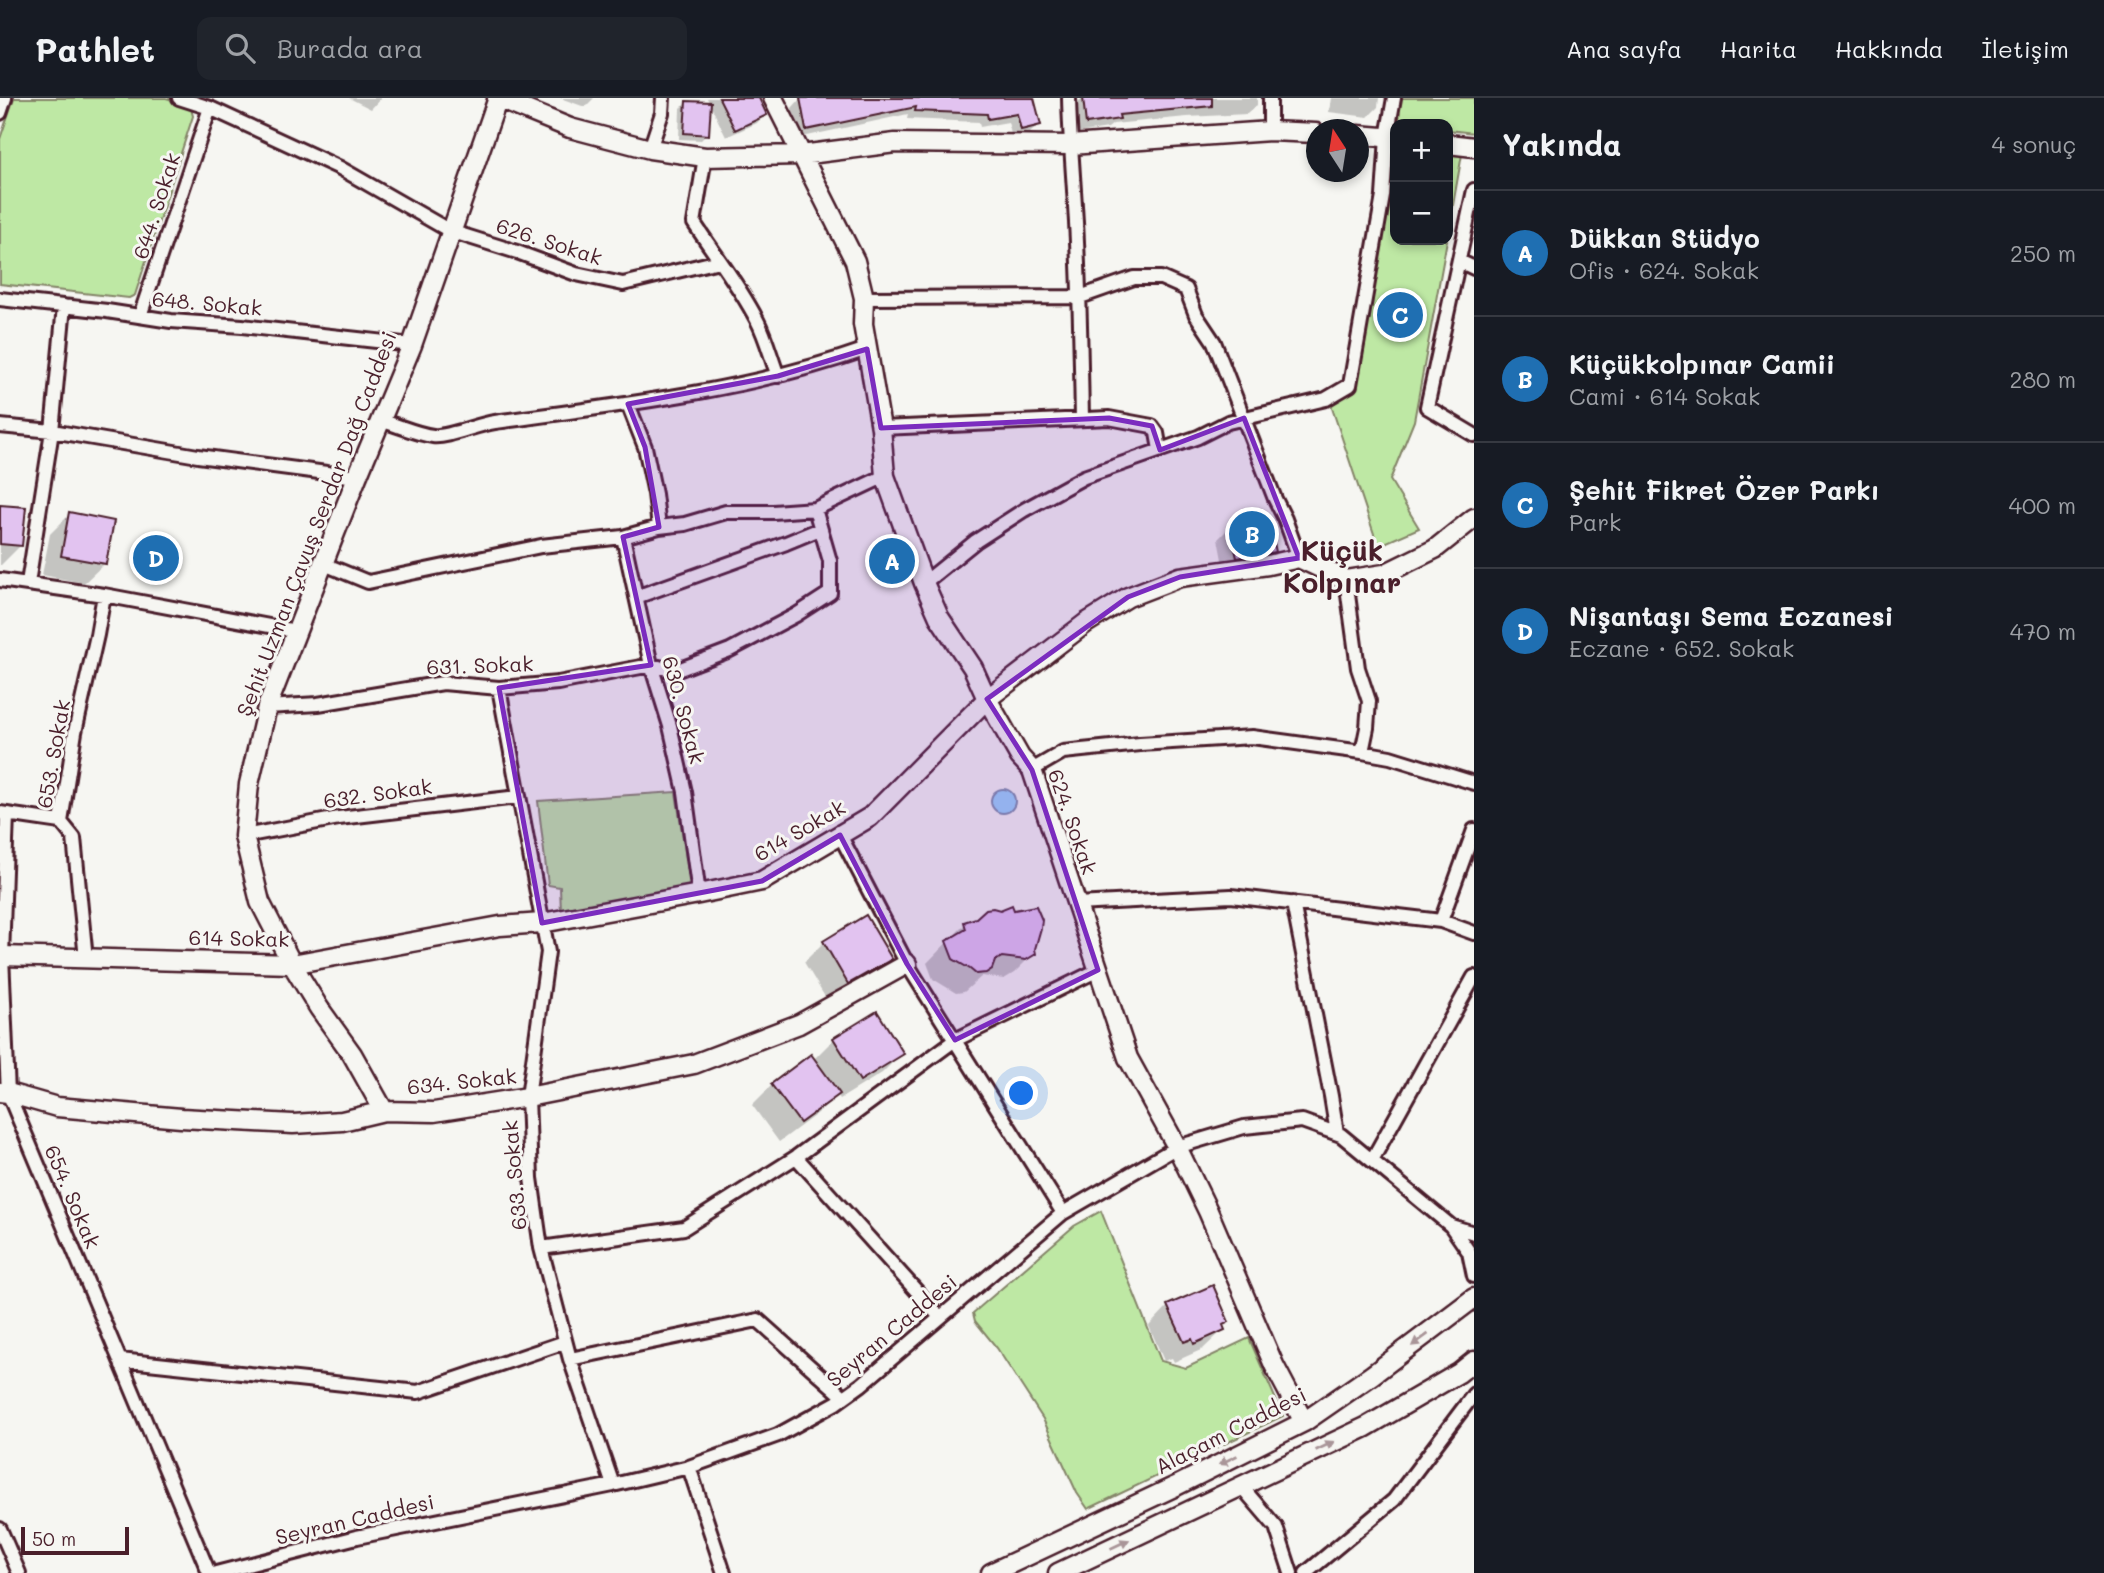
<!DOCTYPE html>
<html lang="tr">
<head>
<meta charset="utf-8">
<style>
	:root { --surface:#171b24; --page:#20242c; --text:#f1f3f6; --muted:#9ea1a6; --line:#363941; --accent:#1f6fb2 }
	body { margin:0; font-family:Mali,sans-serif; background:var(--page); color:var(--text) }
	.controls { position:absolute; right:21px; top:21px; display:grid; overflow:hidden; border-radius:14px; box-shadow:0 4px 10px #0003 }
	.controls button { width:63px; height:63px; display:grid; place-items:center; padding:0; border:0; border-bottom:2px solid var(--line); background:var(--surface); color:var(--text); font:35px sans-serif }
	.compass { position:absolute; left:1306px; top:21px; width:63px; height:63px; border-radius:50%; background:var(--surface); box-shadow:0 4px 10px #0003; rotate:348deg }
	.scale { position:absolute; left:21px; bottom:18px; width:108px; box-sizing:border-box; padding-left:7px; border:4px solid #4a1f2b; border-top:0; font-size:19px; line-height:24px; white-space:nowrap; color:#4a1f2b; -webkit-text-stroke:5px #f6f6f2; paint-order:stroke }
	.you { position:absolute; left:1022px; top:996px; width:24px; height:24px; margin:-18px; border:5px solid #fff; border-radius:50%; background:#1a73e8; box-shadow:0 0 0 10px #1a73e833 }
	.badge { display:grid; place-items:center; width:46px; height:46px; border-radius:50%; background:var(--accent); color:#fff; font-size:23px; font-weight:700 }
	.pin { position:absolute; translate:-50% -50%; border:4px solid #fff; box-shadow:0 2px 7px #0006 }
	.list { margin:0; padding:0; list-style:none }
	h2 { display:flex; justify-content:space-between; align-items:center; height:91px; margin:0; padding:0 28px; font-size:30px }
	h2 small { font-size:23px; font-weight:400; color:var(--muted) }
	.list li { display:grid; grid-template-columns:46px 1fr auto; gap:21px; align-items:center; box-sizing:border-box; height:126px; padding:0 28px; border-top:2px solid var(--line) }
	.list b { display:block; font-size:26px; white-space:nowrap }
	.list p { margin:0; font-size:23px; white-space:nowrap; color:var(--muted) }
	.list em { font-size:23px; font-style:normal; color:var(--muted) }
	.icon { flex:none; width:38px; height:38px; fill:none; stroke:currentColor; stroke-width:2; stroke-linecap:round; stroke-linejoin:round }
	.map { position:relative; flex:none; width:1474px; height:1475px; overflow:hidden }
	header { display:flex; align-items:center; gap:42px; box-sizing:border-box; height:98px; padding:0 35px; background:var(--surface); border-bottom:2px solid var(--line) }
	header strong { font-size:33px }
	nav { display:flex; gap:38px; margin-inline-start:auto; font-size:24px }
	.search { width:490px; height:63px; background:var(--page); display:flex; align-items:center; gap:18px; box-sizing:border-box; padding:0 24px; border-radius:14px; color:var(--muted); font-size:26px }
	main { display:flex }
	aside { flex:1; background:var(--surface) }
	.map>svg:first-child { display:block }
	.green { fill:#bee8a4; stroke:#848468; stroke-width:2 }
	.water { fill:#9ad4fa; stroke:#7a8ca7; stroke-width:2 }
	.shadow { fill:#0003 }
	.building { fill:#e2c3f0; stroke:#4a1f2b; stroke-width:2 }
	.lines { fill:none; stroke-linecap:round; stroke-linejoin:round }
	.street-casing { stroke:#4a1f2b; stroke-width:18 }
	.secondary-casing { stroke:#4a1f2b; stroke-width:23 }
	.street { stroke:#f6f6f2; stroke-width:12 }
	.secondary { stroke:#f6f6f2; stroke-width:18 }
	.oneway { fill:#a99598 }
	.marked { fill:#7b2cbf; fill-opacity:0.2; stroke:#7b2cbf; stroke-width:5; stroke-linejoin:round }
	.labels { text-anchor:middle; stroke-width:6; stroke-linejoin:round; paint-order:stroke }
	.street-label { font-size:21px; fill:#4a1f2b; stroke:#f6f6f2 }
	.district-label { font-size:28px; font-weight:bold; fill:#4a1f2b; stroke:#f6f6f2 }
</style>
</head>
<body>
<header>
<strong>Pathlet</strong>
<div class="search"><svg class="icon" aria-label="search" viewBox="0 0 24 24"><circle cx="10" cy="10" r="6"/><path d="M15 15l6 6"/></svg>Burada ara</div>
<nav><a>Ana sayfa</a><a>Harita</a><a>Hakkında</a><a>İletişim</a></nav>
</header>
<main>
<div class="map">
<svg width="1474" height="1475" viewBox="0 0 1474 1475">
	<rect width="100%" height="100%" fill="#f6f6f2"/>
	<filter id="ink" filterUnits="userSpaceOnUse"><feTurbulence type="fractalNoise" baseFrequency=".0143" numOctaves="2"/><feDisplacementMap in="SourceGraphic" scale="14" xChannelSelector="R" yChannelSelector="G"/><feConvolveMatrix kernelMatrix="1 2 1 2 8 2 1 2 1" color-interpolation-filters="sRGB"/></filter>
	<g filter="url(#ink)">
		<path class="green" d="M14,0H166L190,7L193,18L135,197L129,200L0,186V41Z
			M1398,0H1474V35L1448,32V26H1400Z
			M1448,45H1464L1448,135Z
			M1395,52V142H1447L1414,323L1390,382L1419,430L1378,448L1328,298L1354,291Z
			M676,694L690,787L685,792L561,814L560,789L548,787L538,703Z
			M1101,1113L1161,1263L1186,1270L1249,1240L1283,1318L1088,1411L1077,1395L1043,1321L997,1250L975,1223L973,1215L1074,1128Z"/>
		<path class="water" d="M991 703a12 12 0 1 1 24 0a12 12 0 1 1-24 0Z"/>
		<path class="shadow" d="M349,0H381L371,11Z
			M560,0H594L585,9Z
			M707,0H757L765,16L757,25L726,39Z
			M804,0H1033L1039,26L1030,35L1012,40L1008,24L980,29L979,24L907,21L908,16L798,40L792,10L800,1Z
			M1082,0H1257V7L1247,16L1187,19L1113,26L1108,30L1077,35L1073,9Z
			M1331,0H1379L1378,9L1368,19L1329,14Z
			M686,5L707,36L701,42L679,41L680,11Z
			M0,409L21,447L1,467H0Z
			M70,416L104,466L84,485L42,477L50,436Z
			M1231,428L1274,453L1261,466L1224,472L1218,441Z
			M965,826L1034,855L1014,875L1004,881L982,878L964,894L956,895L933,881L927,865Z
			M824,844L890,860L870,880L828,904L804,864Z
			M834,941L902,955L882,975L840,1001L837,996L818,1015L779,1044L752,1007L772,987L813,962Z
			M1168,1208L1227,1224L1222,1229L1223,1232L1203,1251L1174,1264L1172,1260L1164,1263L1149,1228Z"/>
		<path class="building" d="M719,0H759L767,17L735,32Z
			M800,0H1034L1041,27L1021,32L1017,16L988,21L987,16L915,13L916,9L806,32Z
			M1083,0H1212V8L1119,17L1120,21L1086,26Z
			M686,3L711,4L709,37L684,35Z
			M0,407L26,409L22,448L0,446Z
			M69,414L114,423L106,466L61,458Z
			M1269,422L1276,454L1237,460L1230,427Z
			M1012,807L1014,812L1036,808L1042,822L1041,830L1035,851L1036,856L1026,862L1002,859L995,863L992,871L986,875L976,876L970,871L953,861L946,843L966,831L964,824L976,820L986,811L993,810L1000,812Z
			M866,817L892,861L848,886L823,843Z
			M877,913L904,956L860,983L833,940Z
			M811,956L840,996L800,1025L771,986Z
			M1213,1187L1229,1224L1223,1227L1225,1232L1194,1246L1192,1241L1184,1244L1167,1207Z"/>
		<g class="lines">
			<g class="street-casing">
				<path id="street" d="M179,0L210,10L340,70L450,133L517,154L576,176L623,186L719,163
					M1069,0C1070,48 1075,96 1077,144C1080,203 1081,262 1082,321
					M1270,0V33
					M0,15L5,0
					M650,51L662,15L663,0
					M705,59L694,125C715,157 739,187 757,222C766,239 771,260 778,278
					M1474,92L1427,309L1474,337
					M1459,163L1474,170
					M864,200L1080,199L1134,180H1161L1186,191L1196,217L1214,244L1275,401L1285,421L1299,460
					M0,201L107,213L171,223L242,228L412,247
					M140,218L210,10
					M628,306L645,349L655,396L659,429
					M382,323C398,327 416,336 433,338C447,340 478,326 495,324C620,307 748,293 867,251
					M0,328L52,333L198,358L357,379
					M881,330L1109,320L1152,328L1157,335L1160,352
					M623,439L651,567L670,628L685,694L699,796
					M324,466L368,484L541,448L623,439L659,429L685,426L726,414H773L815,411
					M0,482L104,497L296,533
					M1346,482L1358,570L1369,603L1367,630L1362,654L1390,659L1474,685
					M28,485L52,333L64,208
					M924,485L976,443L1024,412L1084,379L1198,339L1228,324L1326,301L1350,287L1383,98L1387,39L1394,0
					M636,499L786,445L820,431
					M499,590L548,854L528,999L531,1080L541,1150L570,1261L613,1387
					M267,609L318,606L443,585L499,590L558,585L651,567L675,573L730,552L796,517L830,495V463L815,411L885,378
					M1032,672L1063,654L1140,646L1252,639L1362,654
					M0,715L61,724
					M7,716L2,858L8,995L209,1475
					M840,737L907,866L1063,1115
					M244,738L339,720L518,699
					M1293,805L1331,998L1337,1035
					M1076,806L1231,798L1441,823L1474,732
					M1441,823L1474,835
					M86,861L74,740L61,724L75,634L97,537L104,497
					M796,1059L939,1218
					M1372,1062L1474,879
					M1451,1128L1474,1135
					M541,1150L684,1130L796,1059L955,942L1098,872
					M570,1261L758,1222L844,1299
					M120,1262L418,1294L565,1244
					M689,1369L724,1475
					M1241,1388L1276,1429L1291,1475
					M0,1431L19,1475
					M216,1475L357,1439L613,1387L689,1369L778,1337L836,1305L861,1287L1063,1115L1177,1049L1244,1029L1302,1023L1341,1037L1451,1128L1469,1154L1474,1178
					M1306,1475L1394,1402L1474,1296"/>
			</g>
			<g class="secondary-casing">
				<path id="secondary" d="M497,0L570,30L650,51L705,59L801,57L895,45L1070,47L1270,33L1316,35
					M773,0L855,163L864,200L863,226L881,330L885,378L924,485L939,519L973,570L987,601L1020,659L1032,672L1128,960L1177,1049L1208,1113L1274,1267L1304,1324
					M1358,37L1395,40
					M1448,46L1474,49
					M2,858L292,866L500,828L542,825L699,796L762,783L870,719L987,601L1086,525L1128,499L1180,479L1268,467L1299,460L1346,482L1384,476L1435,451L1474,420
					M0,994L8,995L57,1009L181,1020L293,1026L342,1023L384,1013L434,1014L528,999L694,966L799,926L907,866
					M384,1013L352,956L319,910L292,866L260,804L244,738L249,686L267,609L357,379L412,247L498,0
					M991,1475L1176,1388L1304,1324L1372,1277L1474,1200
					M1058,1475L1366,1329L1459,1275L1474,1263"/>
			</g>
			<use href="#street" class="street"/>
			<use href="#secondary" class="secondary"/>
		</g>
		<defs><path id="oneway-solid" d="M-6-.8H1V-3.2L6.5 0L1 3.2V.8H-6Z" transform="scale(1.75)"/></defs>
		<g class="oneway">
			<use href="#oneway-solid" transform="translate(1420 1242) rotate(144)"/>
			<use href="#oneway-solid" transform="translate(1325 1348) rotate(-26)"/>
			<use href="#oneway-solid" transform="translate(1228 1362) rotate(154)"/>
			<use href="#oneway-solid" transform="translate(1120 1446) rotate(-25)"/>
		</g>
	</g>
	<path class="marked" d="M867,251L881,330L1109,320L1152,328L1160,352L1244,320L1299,460L1180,479L1128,499L987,601L1032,672L1098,872L955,942L907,866L840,737L762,783L542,825L499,590L651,567L623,439L659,429L645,349L628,306L778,278Z"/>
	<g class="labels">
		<g class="street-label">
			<text transform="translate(157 108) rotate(-72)" y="7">644. Sokak</text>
			<text transform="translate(549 144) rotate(18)" y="7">626. Sokak</text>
			<text transform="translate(207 206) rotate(5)" y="7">648. Sokak</text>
			<text transform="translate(317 426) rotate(-69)" y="7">Şehit Uzman Çavuş Serdar Dağ Caddesi</text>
			<text transform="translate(480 568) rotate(-2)" y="7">631. Sokak</text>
			<text transform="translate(683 612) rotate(75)" y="7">630. Sokak</text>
			<text transform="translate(54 656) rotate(-80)" y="7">653. Sokak</text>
			<text transform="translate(378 696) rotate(-8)" y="7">632. Sokak</text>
			<text transform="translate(1072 724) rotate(71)" y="7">624. Sokak</text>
			<text transform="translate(800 733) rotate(-30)" y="7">614 Sokak</text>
			<text transform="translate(239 841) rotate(1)" y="7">614 Sokak</text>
			<text transform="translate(462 984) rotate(-6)" y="7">634. Sokak</text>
			<text transform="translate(515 1077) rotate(-95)" y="7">633. Sokak</text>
			<text transform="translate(72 1099) rotate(67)" y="7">654. Sokak</text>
			<text transform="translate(892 1233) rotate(-40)" y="7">Seyran Caddesi</text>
			<text transform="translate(1231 1333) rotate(-27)" y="7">Alaçam Caddesi</text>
			<text transform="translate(355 1422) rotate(-13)" y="7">Seyran Caddesi</text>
		</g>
		<g class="district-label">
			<text x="1342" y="463">Küçük<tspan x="1342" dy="32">Kolpınar</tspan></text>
		</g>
	</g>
</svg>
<div class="controls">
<button>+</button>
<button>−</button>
</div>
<svg class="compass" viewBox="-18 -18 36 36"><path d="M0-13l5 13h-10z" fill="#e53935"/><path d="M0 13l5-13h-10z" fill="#9ea1a6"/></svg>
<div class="scale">50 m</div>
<div class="you"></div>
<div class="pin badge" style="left:892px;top:463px">A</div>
<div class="pin badge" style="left:1252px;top:436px">B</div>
<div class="pin badge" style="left:1400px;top:217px">C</div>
<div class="pin badge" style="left:156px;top:460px">D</div>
</div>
<aside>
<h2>Yakında<small>4 sonuç</small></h2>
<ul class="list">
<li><span class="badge">A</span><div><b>Dükkan Stüdyo</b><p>Ofis · 624. Sokak</p></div><em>250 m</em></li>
<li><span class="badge">B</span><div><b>Küçükkolpınar Camii</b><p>Cami · 614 Sokak</p></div><em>280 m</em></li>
<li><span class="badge">C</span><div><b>Şehit Fikret Özer Parkı</b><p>Park</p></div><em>400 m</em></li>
<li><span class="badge">D</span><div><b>Nişantaşı Sema Eczanesi</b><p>Eczane · 652. Sokak</p></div><em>470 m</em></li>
</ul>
</aside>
</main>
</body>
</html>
